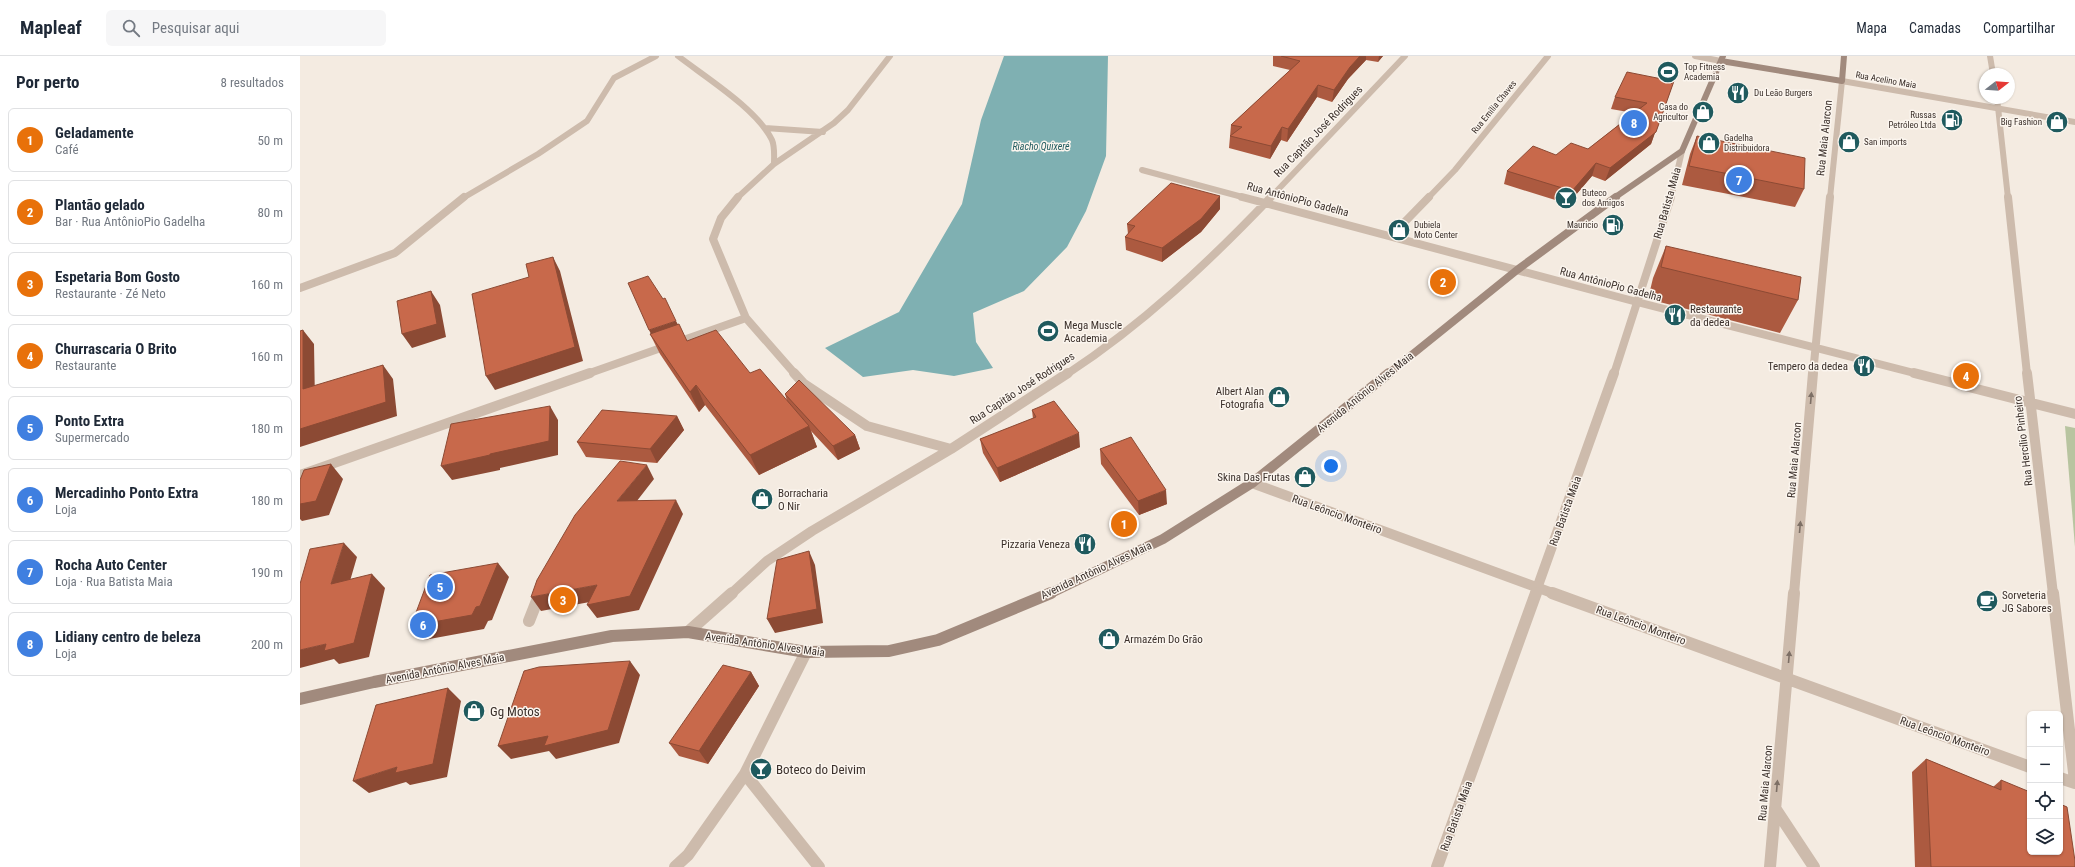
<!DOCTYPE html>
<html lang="pt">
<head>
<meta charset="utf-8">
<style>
	:root { --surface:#fff; --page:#f6f6f7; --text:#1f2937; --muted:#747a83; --line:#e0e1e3; --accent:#1f5a5e }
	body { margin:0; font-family:"Roboto Condensed",sans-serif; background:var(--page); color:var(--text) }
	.controls { position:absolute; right:12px; bottom:12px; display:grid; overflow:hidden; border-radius:6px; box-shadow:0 1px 3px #0004 }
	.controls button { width:36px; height:36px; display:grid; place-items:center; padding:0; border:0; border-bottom:1px solid var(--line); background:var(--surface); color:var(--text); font:20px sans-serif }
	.compass { position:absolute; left:1679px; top:12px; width:36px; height:36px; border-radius:50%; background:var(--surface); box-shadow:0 1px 3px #0004; rotate:73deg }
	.you { position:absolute; left:1031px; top:410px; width:14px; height:14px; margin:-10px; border:3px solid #fff; border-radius:50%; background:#1a73e8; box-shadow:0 0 0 6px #1a73e833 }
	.badge { display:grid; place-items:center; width:26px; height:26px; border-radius:50%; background:var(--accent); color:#fff; font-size:13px; font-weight:700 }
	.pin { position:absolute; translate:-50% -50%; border:2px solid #fff; box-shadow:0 1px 4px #0006 }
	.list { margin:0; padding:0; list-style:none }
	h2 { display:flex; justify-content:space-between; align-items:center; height:52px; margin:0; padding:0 16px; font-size:17px }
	h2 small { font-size:13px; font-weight:400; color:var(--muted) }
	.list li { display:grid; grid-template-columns:26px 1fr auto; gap:12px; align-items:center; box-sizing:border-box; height:64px; margin:0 8px 8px; padding:0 8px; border:1px solid var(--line); border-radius:6px }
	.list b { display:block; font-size:15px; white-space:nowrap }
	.list p { margin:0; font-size:13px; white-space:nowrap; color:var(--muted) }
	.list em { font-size:13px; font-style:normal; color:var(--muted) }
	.icon { flex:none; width:22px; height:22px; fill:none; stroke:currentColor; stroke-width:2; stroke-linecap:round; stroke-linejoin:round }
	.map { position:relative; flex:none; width:1775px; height:811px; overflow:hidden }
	header { display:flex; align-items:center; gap:24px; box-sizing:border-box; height:56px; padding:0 20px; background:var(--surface); border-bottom:1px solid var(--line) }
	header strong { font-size:19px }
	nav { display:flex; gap:22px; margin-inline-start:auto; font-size:14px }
	.search { width:280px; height:36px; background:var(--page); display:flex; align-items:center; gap:10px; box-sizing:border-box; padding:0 14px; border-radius:6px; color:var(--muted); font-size:15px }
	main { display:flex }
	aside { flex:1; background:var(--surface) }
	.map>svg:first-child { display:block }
	.green { fill:#b8c4a0 }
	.water { fill:#7fb0b2 }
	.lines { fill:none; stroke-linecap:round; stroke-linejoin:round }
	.street-far3 { stroke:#cdbbac; stroke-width:6 }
	.street-far2 { stroke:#cdbbac; stroke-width:8 }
	.street-far1 { stroke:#cdbbac; stroke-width:10 }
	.street { stroke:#cdbbac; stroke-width:12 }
	.secondary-far3 { stroke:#a18a7d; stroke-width:6 }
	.secondary-far2 { stroke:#a18a7d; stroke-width:8 }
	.secondary-far1 { stroke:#a18a7d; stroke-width:10 }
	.secondary { stroke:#a18a7d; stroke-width:12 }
	.wall { fill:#ac5a40 }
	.shaded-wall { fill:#8c4a34 }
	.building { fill:#c8694b; stroke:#8c4a34 }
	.oneway { fill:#7d6f65 }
	.labels { text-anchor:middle; stroke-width:3; stroke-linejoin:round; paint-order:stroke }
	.far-poi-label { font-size:9px; fill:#3b302b; stroke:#fbf5ee; text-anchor:start }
	.far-street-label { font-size:9px; fill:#3b302b; stroke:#fbf5ee }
	.far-water-label { font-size:10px; font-style:italic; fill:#1f5a5e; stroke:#fbf5ee }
	.street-label { font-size:11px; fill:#3b302b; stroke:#fbf5ee }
	.poi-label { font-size:11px; fill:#3b302b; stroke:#fbf5ee; text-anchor:start }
	.near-poi-label { font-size:13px; fill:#3b302b; stroke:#fbf5ee; text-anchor:start }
</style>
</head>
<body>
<header>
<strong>Mapleaf</strong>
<div class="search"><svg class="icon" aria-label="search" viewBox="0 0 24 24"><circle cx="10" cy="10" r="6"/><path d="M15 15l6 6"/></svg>Pesquisar aqui</div>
<nav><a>Mapa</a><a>Camadas</a><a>Compartilhar</a></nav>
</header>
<main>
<aside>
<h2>Por perto<small>8 resultados</small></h2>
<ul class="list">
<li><span class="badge" style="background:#e8710a">1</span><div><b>Geladamente</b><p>Café</p></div><em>50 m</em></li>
<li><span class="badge" style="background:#e8710a">2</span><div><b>Plantão gelado</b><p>Bar · Rua AntônioPio Gadelha</p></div><em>80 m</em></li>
<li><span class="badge" style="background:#e8710a">3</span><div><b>Espetaria Bom Gosto</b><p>Restaurante · Zé Neto</p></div><em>160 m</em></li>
<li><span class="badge" style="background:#e8710a">4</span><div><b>Churrascaria O Brito</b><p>Restaurante</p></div><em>160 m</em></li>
<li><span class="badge" style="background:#3f7fe0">5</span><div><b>Ponto Extra</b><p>Supermercado</p></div><em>180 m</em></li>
<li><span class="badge" style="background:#3f7fe0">6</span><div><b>Mercadinho Ponto Extra</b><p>Loja</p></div><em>180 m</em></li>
<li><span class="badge" style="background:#3f7fe0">7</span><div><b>Rocha Auto Center</b><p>Loja · Rua Batista Maia</p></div><em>190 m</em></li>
<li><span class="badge" style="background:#3f7fe0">8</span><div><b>Lidiany centro de beleza</b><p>Loja</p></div><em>200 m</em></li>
</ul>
</aside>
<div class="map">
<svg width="1775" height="811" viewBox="0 0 1775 811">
	<rect width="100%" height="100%" fill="#f4ebe1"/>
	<path class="green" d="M1765,370L1775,372V491Z"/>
	<path class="water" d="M704,0H808L806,100L786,155L767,191L724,235L673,257L676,286L693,312L654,320L613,314L563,321L525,292L599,256L662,148L681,64Z"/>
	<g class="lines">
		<path class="street-far3" d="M378,0C405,21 457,53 472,84C475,91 474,100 474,108L437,142
			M1395,0L1421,5
			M1690,0L1693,18
			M1697,42L1708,142
			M465,72L523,76
			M474,108L534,67L548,54L590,0
			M842,114L946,142
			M163,142L238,98L287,65L314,22L356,0
			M970,142L1105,0
			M1128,142L1155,114L1248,0
			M1371,142L1382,95
			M1530,142L1542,25L1775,66"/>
		<path class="street-far2" d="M438,141L421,162L413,183L446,262L495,318
			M942,141L1337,246L1618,318
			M1708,141L1727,318
			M1091,180L1129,141
			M0,232L95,197L164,141
			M287,318L446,262
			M767,318C842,269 909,206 971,141
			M1314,318L1371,141
			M1513,318L1530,141"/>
		<path class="street-far1" d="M494,317L504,328L567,370L651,393
			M1614,317L1775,358
			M1727,317L1753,538
			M0,419L290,317
			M952,427L1255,538
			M240,538L241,534
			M431,538L467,505L512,475L651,393L768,317
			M1235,538L1314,317
			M1494,538L1513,317"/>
		<path class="street" d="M1252,537L1730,711
			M1753,537L1775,725
			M229,565L240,537
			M388,576L432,537
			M445,718L519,811
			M1760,722L1775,727
			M1475,752L1514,811
			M375,811L388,799L445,718L506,596
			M1137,811L1236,537
			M1470,811L1494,537"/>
		<path class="secondary-far3" d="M1421,5L1542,25L1544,0
			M1314,142L1382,95L1423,0"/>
		<path class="secondary-far2" d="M1088,318L1217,214L1316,141"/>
		<path class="secondary-far1" d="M749,538L863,483L952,427L1089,317"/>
		<path class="secondary" d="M0,643L74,626L312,580L388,576L506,596L589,595L638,584L751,537"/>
	</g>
	<path class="wall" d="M973,0H1083L1078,6L1066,4L1048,23L1032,46L1017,41L987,86L981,84L970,103L929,92L931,69L990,14L973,10Z
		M1372,25L1351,88L1305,125L1292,120L1268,148L1204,128L1207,115L1288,93L1334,57L1311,53L1315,41Z
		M1397,80L1504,133L1495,151L1382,129L1390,98Z
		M920,153L901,176L862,206L826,194L825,181L828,178L827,168Z
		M1366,190L1498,244L1480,277L1348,243L1353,222Z
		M378,269L387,285L450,317L487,345L485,338L555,379L560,393L538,404L511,375L517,391L459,419L405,349L399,356L360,298L350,278Z
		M732,354L780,391L700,426L683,397L680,383L733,363Z
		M377,360L384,374L357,407L286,401L277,386Z
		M800,393L867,448L839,459L801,408Z
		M451,616L459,630L408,708L379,700L369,687Z
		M1626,703L1693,731L1701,724L1775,811H1615L1612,716Z"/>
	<path class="shaded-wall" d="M1060,0H1066V4L1048,23L1032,46L1034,34L1050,11Z
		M1079,0H1083L1078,6Z
		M1374,25L1351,88L1305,125L1310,112Z
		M1018,29L1017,41L987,86L988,73Z
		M982,71L981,84L970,103L971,90Z
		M1296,107L1292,120L1268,148L1272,135Z
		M920,140V153L901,176L862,206V192Z
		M253,201L260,215L283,305L195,334L186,320Z
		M131,235L140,249L146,281L112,292L102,278Z
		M376,265L383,278L352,280L349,274Z
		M3,274L14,288L15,347L3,333Z
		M83,309L93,323L97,360L0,391V373Z
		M396,329L405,349L399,356L390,336Z
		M250,350L258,364V399L200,412V414L152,424L141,410L190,398Z
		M377,360L384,374L357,407L350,393Z
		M509,370L517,391L459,419L450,399Z
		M779,377L780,391L700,426L697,412Z
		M555,379L560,393L538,404L533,390Z
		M31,408L43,423L29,459L2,465L0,463V448Z
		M347,409L354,423L326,459L317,445Z
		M866,434L867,448L839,459L838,445Z
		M376,444L383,458L339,554L297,562L287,549Z
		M44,487L57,501L45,542L31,528Z
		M509,495L515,509L523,567L475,577L467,563Z
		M198,507L209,521L192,564L188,565L184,573L124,584L111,570Z
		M72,518L85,532L69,601L39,608L34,603L0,612V594L26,588Z
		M297,529L306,543L241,555L231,541Z
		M330,605L340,619L319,687L256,703L249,695L211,703L198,690Z
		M451,616L459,630L408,708L399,695Z
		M148,632L161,645L147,721L110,729L106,726L69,737L53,725L97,711Z"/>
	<path class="building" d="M981,0H1060L1050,11L1034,34L1018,29L988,73L982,71L971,90L930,80L942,71L931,69L1000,5Z
		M1327,16L1372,25L1371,28L1374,25L1356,76L1310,112L1296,107L1272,135L1207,115L1233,90L1256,99L1271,87L1288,93L1347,47L1315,41Z
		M1397,80L1505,102L1504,133L1389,110Z
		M871,127L920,140L901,163L862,192L825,181L835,170L827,168Z
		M1366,190L1501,221L1498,244L1361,211Z
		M253,201L275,291L186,320L172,238L229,221L226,208Z
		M348,220L363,243L365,242L376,265L349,274L328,227Z
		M131,235L137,268L102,278L97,245Z
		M379,268L387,285L416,274L450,317L460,313L509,370L450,399L396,329L390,336L350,278Z
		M3,274V333L83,309L86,346L0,373V275Z
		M499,324L555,379L533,390L485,338Z
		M754,345L779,377L697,412L680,383L736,361L732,354Z
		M250,350L249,385L190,398V399L141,410L151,368Z
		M302,354L377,360L350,393L277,386Z
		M831,381L866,434L838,445L800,393Z
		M320,405L347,409L317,445L376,444L330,540L287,549L297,529L231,541L237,524L275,459Z
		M31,408L16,445L0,448V424L4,414Z
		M44,487L31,528L72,518L54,587L24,595L26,588L0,594V528L10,493Z
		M509,495L517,553L467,563L477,504Z
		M198,507L180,550L176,551L172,559L111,570L130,519Z
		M330,605L308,674L244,690L248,680L198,690L224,615L239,611Z
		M423,609L451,616L399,695L369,687Z
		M148,632L133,708L95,717L97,711L53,725L76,649Z
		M1626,703L1701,734V724L1730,736V796H1760V748L1767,751L1775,805V811H1631Z"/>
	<defs><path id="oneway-solid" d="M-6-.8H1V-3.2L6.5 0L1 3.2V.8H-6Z"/></defs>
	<g class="oneway">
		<use href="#oneway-solid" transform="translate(1511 342) rotate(-85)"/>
		<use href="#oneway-solid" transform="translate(1500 471) rotate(-85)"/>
		<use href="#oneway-solid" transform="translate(1489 601) rotate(-85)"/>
		<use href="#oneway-solid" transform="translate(1477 730) rotate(-85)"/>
	</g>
	<defs>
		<g id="stadium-disc" transform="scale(1.15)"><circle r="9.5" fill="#1f5a5e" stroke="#fbf5ee"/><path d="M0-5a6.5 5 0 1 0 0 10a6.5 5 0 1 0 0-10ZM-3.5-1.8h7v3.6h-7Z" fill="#fff"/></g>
		<g id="restaurant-disc" transform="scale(1.15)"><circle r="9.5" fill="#1f5a5e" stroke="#fbf5ee"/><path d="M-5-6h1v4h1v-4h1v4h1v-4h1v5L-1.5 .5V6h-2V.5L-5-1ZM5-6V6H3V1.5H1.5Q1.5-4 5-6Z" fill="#fff"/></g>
		<g id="shop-disc" transform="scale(1.15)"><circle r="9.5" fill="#1f5a5e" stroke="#fbf5ee"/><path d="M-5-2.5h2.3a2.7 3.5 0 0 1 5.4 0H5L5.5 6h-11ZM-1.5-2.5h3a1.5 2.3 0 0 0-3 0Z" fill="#fff"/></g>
		<g id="fuel-disc" transform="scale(1.15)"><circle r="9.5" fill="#1f5a5e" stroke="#fbf5ee"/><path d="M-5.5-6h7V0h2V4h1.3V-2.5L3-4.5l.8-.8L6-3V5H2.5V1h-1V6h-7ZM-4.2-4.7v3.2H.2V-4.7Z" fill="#fff"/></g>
		<g id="bar-disc" transform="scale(1.15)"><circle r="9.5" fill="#1f5a5e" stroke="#fbf5ee"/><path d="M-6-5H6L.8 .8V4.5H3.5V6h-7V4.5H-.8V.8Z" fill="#fff"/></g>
		<g id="cafe-disc" transform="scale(1.15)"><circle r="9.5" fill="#1f5a5e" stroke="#fbf5ee"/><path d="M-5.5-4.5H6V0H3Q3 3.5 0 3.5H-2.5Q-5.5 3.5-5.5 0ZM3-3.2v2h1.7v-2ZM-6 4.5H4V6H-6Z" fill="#fff"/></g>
	</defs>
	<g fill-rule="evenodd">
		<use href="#stadium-disc" x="1368" y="16"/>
		<use href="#restaurant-disc" x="1438" y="37"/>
		<use href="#shop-disc" x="1403" y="56"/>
		<use href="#fuel-disc" x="1652" y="64"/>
		<use href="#shop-disc" x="1757" y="66"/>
		<use href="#shop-disc" x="1549" y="86"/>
		<use href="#shop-disc" x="1409" y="87"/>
		<use href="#bar-disc" x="1266" y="142"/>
		<use href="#fuel-disc" x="1313" y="169"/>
		<use href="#shop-disc" x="1099" y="174"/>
		<use href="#restaurant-disc" x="1375" y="259"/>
		<use href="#stadium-disc" x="748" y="275"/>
		<use href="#restaurant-disc" x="1564" y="310"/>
		<use href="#shop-disc" x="979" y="341"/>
		<use href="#shop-disc" x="1005" y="421"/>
		<use href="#shop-disc" x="462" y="443"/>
		<use href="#restaurant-disc" x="785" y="488"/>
		<use href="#cafe-disc" x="1687" y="545"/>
		<use href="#shop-disc" x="809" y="583"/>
		<use href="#shop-disc" x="174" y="655"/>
		<use href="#bar-disc" x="461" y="713"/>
	</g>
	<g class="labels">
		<g class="far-poi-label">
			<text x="1384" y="14">Top Fitness<tspan x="1384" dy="10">Academia</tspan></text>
			<text x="1454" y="40">Du Leão Burgers</text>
			<text x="1388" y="54" text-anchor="end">Casa do<tspan x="1388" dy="10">Agricultor</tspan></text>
			<text x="1636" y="62" text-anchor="end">Russas<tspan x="1636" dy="10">Petróleo Ltda</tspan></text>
			<text x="1742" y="69" text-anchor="end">Big Fashion</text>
			<text x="1424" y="85">Gadelha<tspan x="1424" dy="10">Distribuidora</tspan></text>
			<text x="1564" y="89">San imports</text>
			<text x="1282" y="140">Buteco<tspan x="1282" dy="10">dos Amigos</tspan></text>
			<text x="1114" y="172">Dubiela<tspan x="1114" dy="10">Moto Center</tspan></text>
			<text x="1298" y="172" text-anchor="end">Mauricio</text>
		</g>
		<g class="far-street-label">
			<text transform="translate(1586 24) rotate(10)" y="3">Rua Acelino Maia</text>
			<text transform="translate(1194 51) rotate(-51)" y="3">Rua Emília Chaves</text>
		</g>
		<g class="far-water-label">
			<text x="741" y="94">Riacho Quixeré</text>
		</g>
		<g class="street-label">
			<text transform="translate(1018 75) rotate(-46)" y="4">Rua Capitão José Rodrigues</text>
			<text transform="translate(1524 82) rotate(-84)" y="4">Rua Maia Alarcon</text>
			<text transform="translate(998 143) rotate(15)" y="4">Rua AntônioPio Gadelha</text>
			<text transform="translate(1367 147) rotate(-74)" y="4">Rua Batista Maia</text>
			<text transform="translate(1311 228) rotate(15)" y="4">Rua AntônioPio Gadelha</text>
			<text transform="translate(722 332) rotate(-33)" y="4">Rua Capitão José Rodrigues</text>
			<text transform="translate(1065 336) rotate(-39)" y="4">Avenida Antônio Alves Maia</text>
			<text transform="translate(1723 385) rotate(-97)" y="4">Rua Hercílio Pinheiro</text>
			<text transform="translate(1494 404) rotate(-85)" y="4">Rua Maia Alarcon</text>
			<text transform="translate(1265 455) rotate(-70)" y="4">Rua Batista Maia</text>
			<text transform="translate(1037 458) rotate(20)" y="4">Rua Leôncio Monteiro</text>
			<text transform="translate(796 514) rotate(-25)" y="4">Avenida Antônio Alves Maia</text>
			<text transform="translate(1341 569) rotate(20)" y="4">Rua Leôncio Monteiro</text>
			<text transform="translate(465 588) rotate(8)" y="4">Avenida Antônio Alves Maia</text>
			<text transform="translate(145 612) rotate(-11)" y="4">Avenida Antônio Alves Maia</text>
			<text transform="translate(1645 680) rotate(20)" y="4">Rua Leôncio Monteiro</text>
			<text transform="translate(1465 727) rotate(-85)" y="4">Rua Maia Alarcon</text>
			<text transform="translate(1156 760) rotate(-70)" y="4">Rua Batista Maia</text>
		</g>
		<g class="poi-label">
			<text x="1390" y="257">Restaurante<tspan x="1390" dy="13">da dedea</tspan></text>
			<text x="764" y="273">Mega Muscle<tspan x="764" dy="13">Academia</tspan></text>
			<text x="1548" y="314" text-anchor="end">Tempero da dedea</text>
			<text x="964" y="339" text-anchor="end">Albert Alan<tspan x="964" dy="13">Fotografia</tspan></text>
			<text x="990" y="425" text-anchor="end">Skina Das Frutas</text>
			<text x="478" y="441">Borracharia<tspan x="478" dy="13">O Nir</tspan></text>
			<text x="770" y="492" text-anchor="end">Pizzaria Veneza</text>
			<text x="1702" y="543">Sorveteria<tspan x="1702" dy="13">JG Sabores</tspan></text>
			<text x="824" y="587">Armazém Do Grão</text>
		</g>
		<g class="near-poi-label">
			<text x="190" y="660">Gg Motos</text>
			<text x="476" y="718">Boteco do Deivim</text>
		</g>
	</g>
</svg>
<div class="controls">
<button>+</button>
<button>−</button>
<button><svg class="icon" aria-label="locate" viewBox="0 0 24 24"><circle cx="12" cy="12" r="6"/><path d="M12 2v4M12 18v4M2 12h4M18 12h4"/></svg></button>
<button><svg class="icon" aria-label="layers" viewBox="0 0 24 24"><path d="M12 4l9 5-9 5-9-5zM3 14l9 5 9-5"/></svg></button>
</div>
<svg class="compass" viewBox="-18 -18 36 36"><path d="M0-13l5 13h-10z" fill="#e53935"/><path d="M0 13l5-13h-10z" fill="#747a83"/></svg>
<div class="you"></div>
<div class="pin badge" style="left:824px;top:468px;background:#e8710a">1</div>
<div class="pin badge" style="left:1143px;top:226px;background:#e8710a">2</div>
<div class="pin badge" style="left:263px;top:544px;background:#e8710a">3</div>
<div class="pin badge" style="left:1666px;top:320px;background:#e8710a">4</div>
<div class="pin badge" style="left:140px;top:531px;background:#3f7fe0">5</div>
<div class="pin badge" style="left:123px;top:569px;background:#3f7fe0">6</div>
<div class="pin badge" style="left:1439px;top:124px;background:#3f7fe0">7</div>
<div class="pin badge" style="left:1334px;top:67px;background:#3f7fe0">8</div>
</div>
</main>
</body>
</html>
